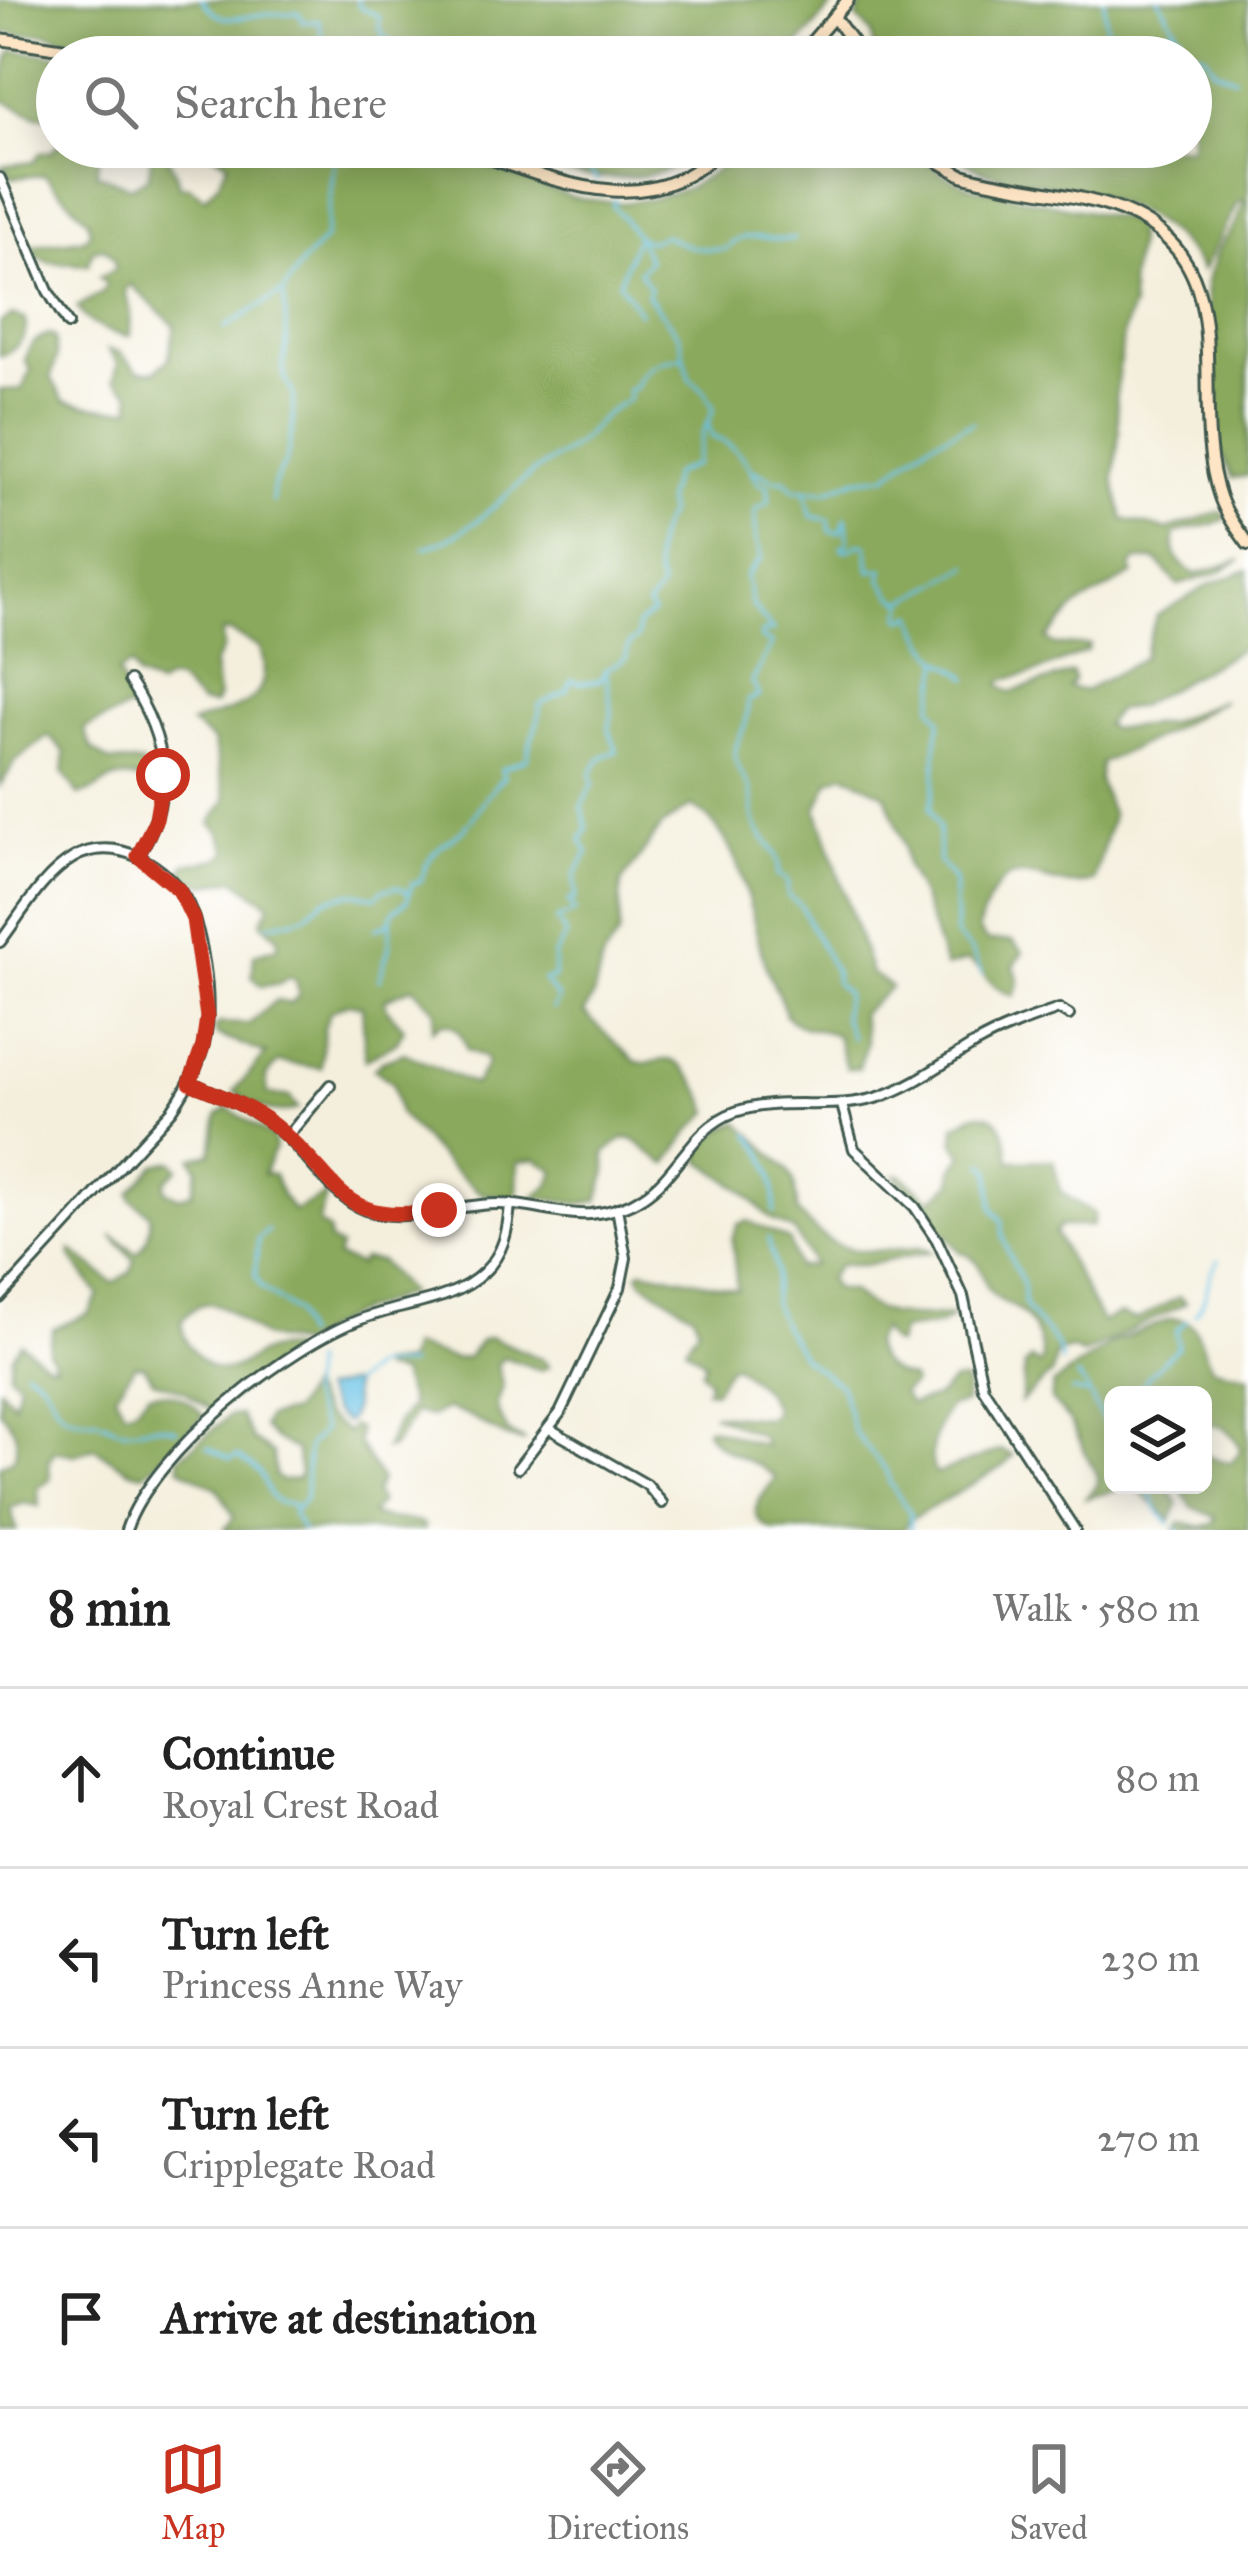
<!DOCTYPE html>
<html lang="en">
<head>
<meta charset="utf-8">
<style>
	:root { --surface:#fff; --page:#f2f2f2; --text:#222; --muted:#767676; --line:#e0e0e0; --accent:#c8321e }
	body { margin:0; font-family:"IM FELL Great Primer",serif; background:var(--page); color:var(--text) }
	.controls { position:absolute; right:36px; bottom:36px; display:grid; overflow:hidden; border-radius:18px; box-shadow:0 6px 30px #0003 }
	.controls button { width:108px; height:108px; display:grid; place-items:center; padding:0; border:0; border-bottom:3px solid var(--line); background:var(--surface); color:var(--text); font:60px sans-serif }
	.stop { position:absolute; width:36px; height:36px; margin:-27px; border:9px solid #c8321e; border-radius:50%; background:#fff }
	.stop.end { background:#c8321e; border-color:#fff; box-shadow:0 3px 12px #0008 }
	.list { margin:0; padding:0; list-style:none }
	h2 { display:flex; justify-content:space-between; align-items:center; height:156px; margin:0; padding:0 48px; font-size:51px }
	h2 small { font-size:39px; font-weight:400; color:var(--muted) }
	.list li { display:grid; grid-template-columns:78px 1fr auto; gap:36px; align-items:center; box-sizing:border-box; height:180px; padding:0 48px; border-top:3px solid var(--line) }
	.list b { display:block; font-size:45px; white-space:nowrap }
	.list p { margin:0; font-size:39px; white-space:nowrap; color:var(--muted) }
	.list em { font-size:39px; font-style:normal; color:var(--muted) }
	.icon { flex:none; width:66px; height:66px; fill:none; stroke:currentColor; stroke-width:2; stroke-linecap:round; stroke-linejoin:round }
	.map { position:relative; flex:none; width:1248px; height:1530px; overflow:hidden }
	.search { position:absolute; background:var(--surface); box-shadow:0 6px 30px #0003; left:36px; right:36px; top:36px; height:132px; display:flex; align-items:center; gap:30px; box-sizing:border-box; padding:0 42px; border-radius:66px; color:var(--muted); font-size:45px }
	.sheet { height:876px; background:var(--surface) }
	nav { display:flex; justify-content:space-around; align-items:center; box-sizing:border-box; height:168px; border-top:3px solid var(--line); background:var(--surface); font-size:33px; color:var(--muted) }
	nav a { display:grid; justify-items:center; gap:6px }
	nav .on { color:var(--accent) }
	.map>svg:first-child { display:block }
	.forest { fill:#8aa95c; stroke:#547348; stroke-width:3 }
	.water { fill:#69c3e6; stroke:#44808d; stroke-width:3 }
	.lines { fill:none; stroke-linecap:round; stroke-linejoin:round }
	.stream { stroke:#69c3e6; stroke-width:3 }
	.street-casing { stroke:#3f584d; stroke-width:14 }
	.secondary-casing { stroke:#3f584d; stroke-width:16 }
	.street { stroke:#fff; stroke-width:8 }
	.secondary { stroke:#fde5c5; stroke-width:10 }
	.route { stroke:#c8321e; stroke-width:15 }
</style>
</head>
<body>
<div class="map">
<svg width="1248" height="1530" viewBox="0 0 1248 1530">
	<rect width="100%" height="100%" fill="#fff"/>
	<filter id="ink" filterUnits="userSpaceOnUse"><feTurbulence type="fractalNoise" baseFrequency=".00833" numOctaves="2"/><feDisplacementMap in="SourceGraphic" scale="24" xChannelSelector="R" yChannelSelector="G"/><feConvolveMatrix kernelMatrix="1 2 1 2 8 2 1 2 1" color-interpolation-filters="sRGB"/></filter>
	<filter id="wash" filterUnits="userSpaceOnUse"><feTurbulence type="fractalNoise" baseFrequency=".004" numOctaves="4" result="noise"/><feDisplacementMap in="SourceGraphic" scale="48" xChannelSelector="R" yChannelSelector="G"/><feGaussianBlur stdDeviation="2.7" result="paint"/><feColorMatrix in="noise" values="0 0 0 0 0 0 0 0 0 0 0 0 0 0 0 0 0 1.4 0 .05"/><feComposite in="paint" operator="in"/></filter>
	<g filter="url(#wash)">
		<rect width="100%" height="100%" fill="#f4efdd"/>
		<path class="forest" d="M0,0H837L788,57H176L116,43L76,42L44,33L21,35L0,31Z
			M862,0H1248V476L1233,478L1214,437L1206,283L1218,249L1235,224L1245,200L1238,202L1202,271C1166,212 1107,195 1042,184C1020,180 999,178 978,169C967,164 958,154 947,147H1191V57H875L871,32L857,18Z
			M13,50L75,57H57V126L51,117L37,116L0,99L8,57Z
			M57,145L102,147L96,173L131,187L148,177L151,160L145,147H162C168,162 177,169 179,186H189L205,198L219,182L228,162L201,147H434L571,197L620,203L652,199L688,188L719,168L736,147H909L941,173L968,186L1123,219L1135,225L1137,242L1130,281L1132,307L1123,334L1116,395L1119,433L1114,479L1123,519L1167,530L1219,512L1223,513L1226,518C1215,527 1190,526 1175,534C1171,555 1178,564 1195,574L1241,560L1215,574L1178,585L1156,560H1136L1131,567L1133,574L1077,606L1047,639L1055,645H1090L1087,651L1034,673L1002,680L1000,685L1011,692L1072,673L1074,680L1069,687L1085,691L1143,658L1156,616L1210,584L1248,570V645L1138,706L1117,710L1105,725L1111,729L1168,723L1223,700L1158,737L1101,763L1099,781L1112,816L1094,881C1042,899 1006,831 978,930L987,941H1012L1023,952L1014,966L1019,981L1014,996C986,987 987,970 967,961L945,967L921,895L906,866L904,845L886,795L844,774L829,781L817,809L871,973L891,987L861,1014L866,1043L859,1068H846L837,1036C818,1026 800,1033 786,1015C781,996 770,980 764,962C749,910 742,833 691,806L662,826L621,883L619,935L603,958L593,997L584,1013L635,1061C648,1066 653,1060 666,1060C686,1060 705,1096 710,1112L691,1130L667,1164C637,1153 638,1119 605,1154L607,1172L598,1201L580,1204L534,1197L550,1185L555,1171L536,1159L518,1162L517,1198L482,1194L448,1166L399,1113L393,1083L374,1069L382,1061L404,1053L475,1085L487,1063L484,1057L467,1050C463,1036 457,1024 442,1023L433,1030L435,1010L413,987L385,999L387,1009L404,1028L397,1042L365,1060L362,1006L348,1003L330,1012L324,1028L321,1068L278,1062L266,1076L267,1094L290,1097L298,1108C275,1118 252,1106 234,1091L266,1054L217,1035L214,1028L220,1023L249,1024L276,1000L291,1003L299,995L296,980L289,977L278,984L261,986L252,976L254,954L278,947V938L261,922L270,904L234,879L205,885L186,879L183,868L186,864L220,859L228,851L220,832L211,823L226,800L213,741L191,724C230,707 278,709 260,648L228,631L222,633L223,649L214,664L218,697L214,705L200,703L176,680H166L158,686L137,677L131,665L118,672L131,703L130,708L84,729L92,749L109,761L143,764L148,782C102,768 107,792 78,795L63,772L65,752L48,736L16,761L0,786V390L22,389L31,370L25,361C28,344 36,339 50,334L55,338L57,357L51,377L64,401C83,405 112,411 131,408V393L114,380L118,363L108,350L119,352L139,371H155L168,360L175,326L130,284L125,291L131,312L130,336C109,334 86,324 77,307L103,292L106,284L99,277L116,268L113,257L104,248L93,250L88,265L48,262L36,255L34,245L84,239L90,232L88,220L44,175L11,178L2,166L33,162L40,153L51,152Z
			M489,147H707C645,199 557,176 489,147Z
			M13,315L25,319C30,337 15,350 0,357V322Z
			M225,1106L273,1138L275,1148L263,1174L274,1175L282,1196L294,1211L327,1194L318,1223L329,1231V1241L340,1247L337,1257L359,1265L362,1259L380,1261L409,1293L347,1316L299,1346C287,1340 274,1342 262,1336C236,1322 211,1280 182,1321C182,1335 187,1344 196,1355C233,1397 251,1338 290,1350L289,1355L213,1412L185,1391L154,1381L143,1366L135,1365L115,1394L124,1411L135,1408L149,1393C171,1391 191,1398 204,1417L144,1474L131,1471L94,1448L75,1455L55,1451L49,1461L50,1480L38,1488L39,1506L24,1503L10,1508L17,1530H0V1466L14,1458C20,1437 15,1427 0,1411V1388L14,1403L19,1383L9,1373L12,1356L21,1343L46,1363L56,1365L48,1351L53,1329L88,1314L99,1295L71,1257V1250L113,1283L131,1272L134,1260L112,1235L137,1253C148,1243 151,1229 150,1214L132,1200L130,1193L155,1165L172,1161L179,1168L165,1181V1191L179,1197L192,1193L198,1169L192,1158L211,1153L218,1115L227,1109Z
			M975,1114C1005,1112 1007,1138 1010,1161L1053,1160L1061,1192L1094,1214L1092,1226H1060L1055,1233L1102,1322L1120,1314L1136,1320L1179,1297L1186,1303L1083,1354L1070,1349L1057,1353L1052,1373L1021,1402L1025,1365L1031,1359L1039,1364L1042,1361C1042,1342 1034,1323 1018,1310C1011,1304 1000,1302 993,1295C978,1280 986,1258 960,1252L895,1175H901L931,1200L952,1183L953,1168L963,1155L954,1141L955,1126Z
			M739,1122L788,1170L794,1182L798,1213C836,1254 852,1253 903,1249C915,1248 921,1246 931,1252L865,1265H839L828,1279L834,1289L851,1291C880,1322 914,1316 953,1316L940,1325L901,1330L897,1345L890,1342L881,1329L873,1343C877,1366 891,1373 912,1379L913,1384L902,1393L910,1404L937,1397L953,1381H964L967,1387L965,1403L949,1407C937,1425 925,1454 936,1474L1001,1450L1013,1455L1004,1466L908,1521L903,1530H773C739,1514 764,1496 775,1478C756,1458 719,1456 706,1430L709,1427L765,1446L761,1436L712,1414L766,1418L774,1412C768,1386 751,1381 735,1365L729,1366L714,1391L706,1390L709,1381L701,1371L706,1362L685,1347L698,1327L694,1315L642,1281L639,1273L643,1270L737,1289L732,1239L738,1224L748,1221L789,1240L797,1267L813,1265L794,1231L771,1219L742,1190L700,1160L699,1152C711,1139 722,1127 739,1122Z
			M1170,1319C1203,1316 1199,1349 1213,1368L1248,1375V1530H1175L1180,1522L1202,1528L1215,1522V1517L1191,1506L1179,1485H1203V1455L1231,1463L1241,1450C1236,1435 1219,1420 1203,1425V1395H1113V1485H1167L1178,1504L1171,1520L1133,1486L1086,1498L1097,1486V1476L1070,1421L1051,1400L1053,1384L1112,1343Z
			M490,1337L544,1360L549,1366L541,1370L504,1357L497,1365L503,1387L497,1404L498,1412L508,1432L526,1441C499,1441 475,1413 446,1409L431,1417L415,1412L393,1447L385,1449L398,1421L411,1406L400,1374L381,1370L380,1365L406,1362L411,1346L454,1359L468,1357L481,1340Z
			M308,1387L324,1415L347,1433L352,1426L358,1428V1443L381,1480L375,1492L380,1502L371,1513C385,1524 407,1516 424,1525L425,1530H224L234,1517L218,1489L180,1468L179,1458L229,1416L240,1415L252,1439L273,1454L275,1476L282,1481L297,1479L300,1474L296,1450L274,1439L263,1427L267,1417L292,1412Z"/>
		<path class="water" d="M346,1384H352C352,1397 356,1414 346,1423L333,1412L322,1390Z"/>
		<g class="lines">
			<path class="stream" d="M202,0C222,30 244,15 267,14C279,13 285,16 298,12L304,22L319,21L326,57
				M357,0L360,7L379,16V29L401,57
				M1104,0L1109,57
				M1159,0L1188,49L1205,54L1214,69L1235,78
				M1170,57L1173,27
				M551,147L571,164L587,166L597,181
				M1128,159V147
				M636,238L619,282L640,313
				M640,239L651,241L664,235C684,247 703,251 727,249C743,226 771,244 794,239
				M224,328L283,292L302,263L325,239L336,147
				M709,426L712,437C734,443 750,462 758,483L768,486L769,502L755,509L756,541L762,558L746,576L752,605L773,631L762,632L761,639L772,643L752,682L759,696L747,701C752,730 728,743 737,764C740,773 747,780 750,789C754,801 751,816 757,827C767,845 782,853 778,875L787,880L788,896L800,905L835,973L836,984L846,993L843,1017L852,1038
				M755,470L773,480H785L795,490L827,491L856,479L886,476L927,444L973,422
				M806,493L811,516L829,520L830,531L841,532L846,517L848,543L841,547L846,551L859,544L867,545L870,571L883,569L881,579L893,596L904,602
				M273,502V485L286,461L293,426V393L285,379L283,363L287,344L284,296
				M424,548C472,534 494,504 531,474C546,462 565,455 579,442C600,422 601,414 629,399L628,390L635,388C643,364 661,360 684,357
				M905,601L969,566
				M905,604L901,617L906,619L914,614C919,630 928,649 941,660C951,668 959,667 968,678
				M941,660L932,707L941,720C931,752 940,776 930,808L939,828V862L954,880L956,935L972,952L982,974
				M268,925L303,917L324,900L353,893L376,897L382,890L398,887L407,892
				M375,929L388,924L394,910L407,901L412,884L421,881C430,842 451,845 469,823C480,809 489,789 504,777L501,769L528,758C527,739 542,724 539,705L567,691L571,680L580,683L601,680L605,670L626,658L629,644L637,638V625L653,613L648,606L661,587C651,563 653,537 668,515L666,501L673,474L695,465L703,432L714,409L704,390L690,379L679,335L647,295L650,288L639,271L649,261L637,236L613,206L615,199
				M379,980L389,947L391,920
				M553,1009L558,998L543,980L554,978V956L566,935L557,920L575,911L568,901L576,898L575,875L588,852L581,840L587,829L582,806L593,784L591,773L602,757L617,751L609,729L612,713L606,672
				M749,1133C769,1158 777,1181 774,1213
				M983,1163L990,1169L993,1209L1003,1222C999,1243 1015,1263 1022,1282C1025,1292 1021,1300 1027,1309C1040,1328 1060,1341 1062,1362
				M268,1230L258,1239L255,1276L262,1288L295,1312L303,1336
				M768,1238L776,1271L773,1302L783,1326L803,1358L841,1386L854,1432L887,1472L890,1484L910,1512V1530
				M1195,1314C1209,1300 1205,1276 1219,1260
				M25,1370C53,1380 49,1408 70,1416C79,1419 87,1418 95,1419C104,1421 113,1428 122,1429C144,1431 152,1421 177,1430
				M1077,1376C1093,1392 1094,1415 1113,1429
				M352,1384L376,1366L409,1365
				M1072,1391L1088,1394
				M1135,1395L1150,1374L1178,1347L1176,1331L1187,1320
				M208,1447L230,1459L238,1456C246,1462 259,1469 263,1479C271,1497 270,1503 293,1505V1514L302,1530
				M1146,1485L1158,1511L1170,1524
				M295,1510L305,1499L308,1446L323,1430L308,1394L312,1362
				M1177,1528L1179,1530"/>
		</g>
	</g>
	<g filter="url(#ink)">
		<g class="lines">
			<g class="street-casing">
				<path id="street" d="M0,178L48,291L68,324
					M129,681C168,740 176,794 138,856
					M0,942C21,915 42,876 73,858C114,833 170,865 189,906C203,938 210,990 207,1025C204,1057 190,1084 172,1110L0,1298
					M191,1083C221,1096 254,1108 279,1130C305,1152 334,1199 365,1210C407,1225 456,1203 500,1204C530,1204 560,1216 591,1214C609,1212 627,1207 642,1197C680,1173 691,1128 735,1112C780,1096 832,1112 879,1097C915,1085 943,1063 975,1044C1001,1029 1030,1019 1059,1009L1069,1015
					M842,1105L854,1149L915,1207L937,1240L963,1296L983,1388L1075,1530
					M287,1137L330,1085
					M550,1429L647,1485L662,1503
					M518,1468L560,1413L620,1288L626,1258L617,1208
					M126,1530C153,1451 287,1346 364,1318C402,1304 454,1302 484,1272C504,1253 508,1230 510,1204"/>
			</g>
			<g class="secondary-casing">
				<path id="secondary" d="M834,17L863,57
					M0,39L118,57
					M799,57L848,0
					M458,147C545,176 649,229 722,147
					M926,147L941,163L962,175C1014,191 1085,192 1132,215C1247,270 1186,399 1220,497C1226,514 1237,529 1248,544"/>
			</g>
			<use href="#street" class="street"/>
			<use href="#secondary" class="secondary"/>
		</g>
	</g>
	<g class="lines" filter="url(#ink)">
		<path class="route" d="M163,775L156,819L138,856L179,890L193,919L207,1017L203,1046L190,1083C219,1095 250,1106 275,1126C344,1181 335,1227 439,1210"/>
	</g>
</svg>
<div class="controls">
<button><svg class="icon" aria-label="layers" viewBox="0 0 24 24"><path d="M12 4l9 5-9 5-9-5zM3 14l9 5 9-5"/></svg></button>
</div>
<div class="stop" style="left:163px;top:775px"></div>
<div class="stop end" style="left:439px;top:1210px"></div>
<div class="search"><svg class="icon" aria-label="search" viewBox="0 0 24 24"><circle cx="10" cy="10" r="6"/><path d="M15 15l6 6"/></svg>Search here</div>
</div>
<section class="sheet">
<h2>8 min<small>Walk · 580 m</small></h2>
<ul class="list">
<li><svg class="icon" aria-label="ahead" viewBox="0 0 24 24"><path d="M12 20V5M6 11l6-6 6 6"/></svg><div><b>Continue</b><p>Royal Crest Road</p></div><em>80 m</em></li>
<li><svg class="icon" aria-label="left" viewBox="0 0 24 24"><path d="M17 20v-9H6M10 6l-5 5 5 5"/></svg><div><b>Turn left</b><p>Princess Anne Way</p></div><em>230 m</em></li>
<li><svg class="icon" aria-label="left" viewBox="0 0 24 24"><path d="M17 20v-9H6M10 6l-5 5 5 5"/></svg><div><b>Turn left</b><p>Cripplegate Road</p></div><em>270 m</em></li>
<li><svg class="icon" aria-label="arrive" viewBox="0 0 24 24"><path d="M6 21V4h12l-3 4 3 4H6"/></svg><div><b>Arrive at destination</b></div></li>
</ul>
</section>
<nav>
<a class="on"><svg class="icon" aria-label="map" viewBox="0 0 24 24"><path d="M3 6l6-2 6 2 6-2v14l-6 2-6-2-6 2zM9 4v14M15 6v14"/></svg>Map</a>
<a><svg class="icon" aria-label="directions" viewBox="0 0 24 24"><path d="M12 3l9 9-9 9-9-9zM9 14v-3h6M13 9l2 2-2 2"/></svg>Directions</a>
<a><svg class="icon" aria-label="saved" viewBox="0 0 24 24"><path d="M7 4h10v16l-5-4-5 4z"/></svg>Saved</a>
</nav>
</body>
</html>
